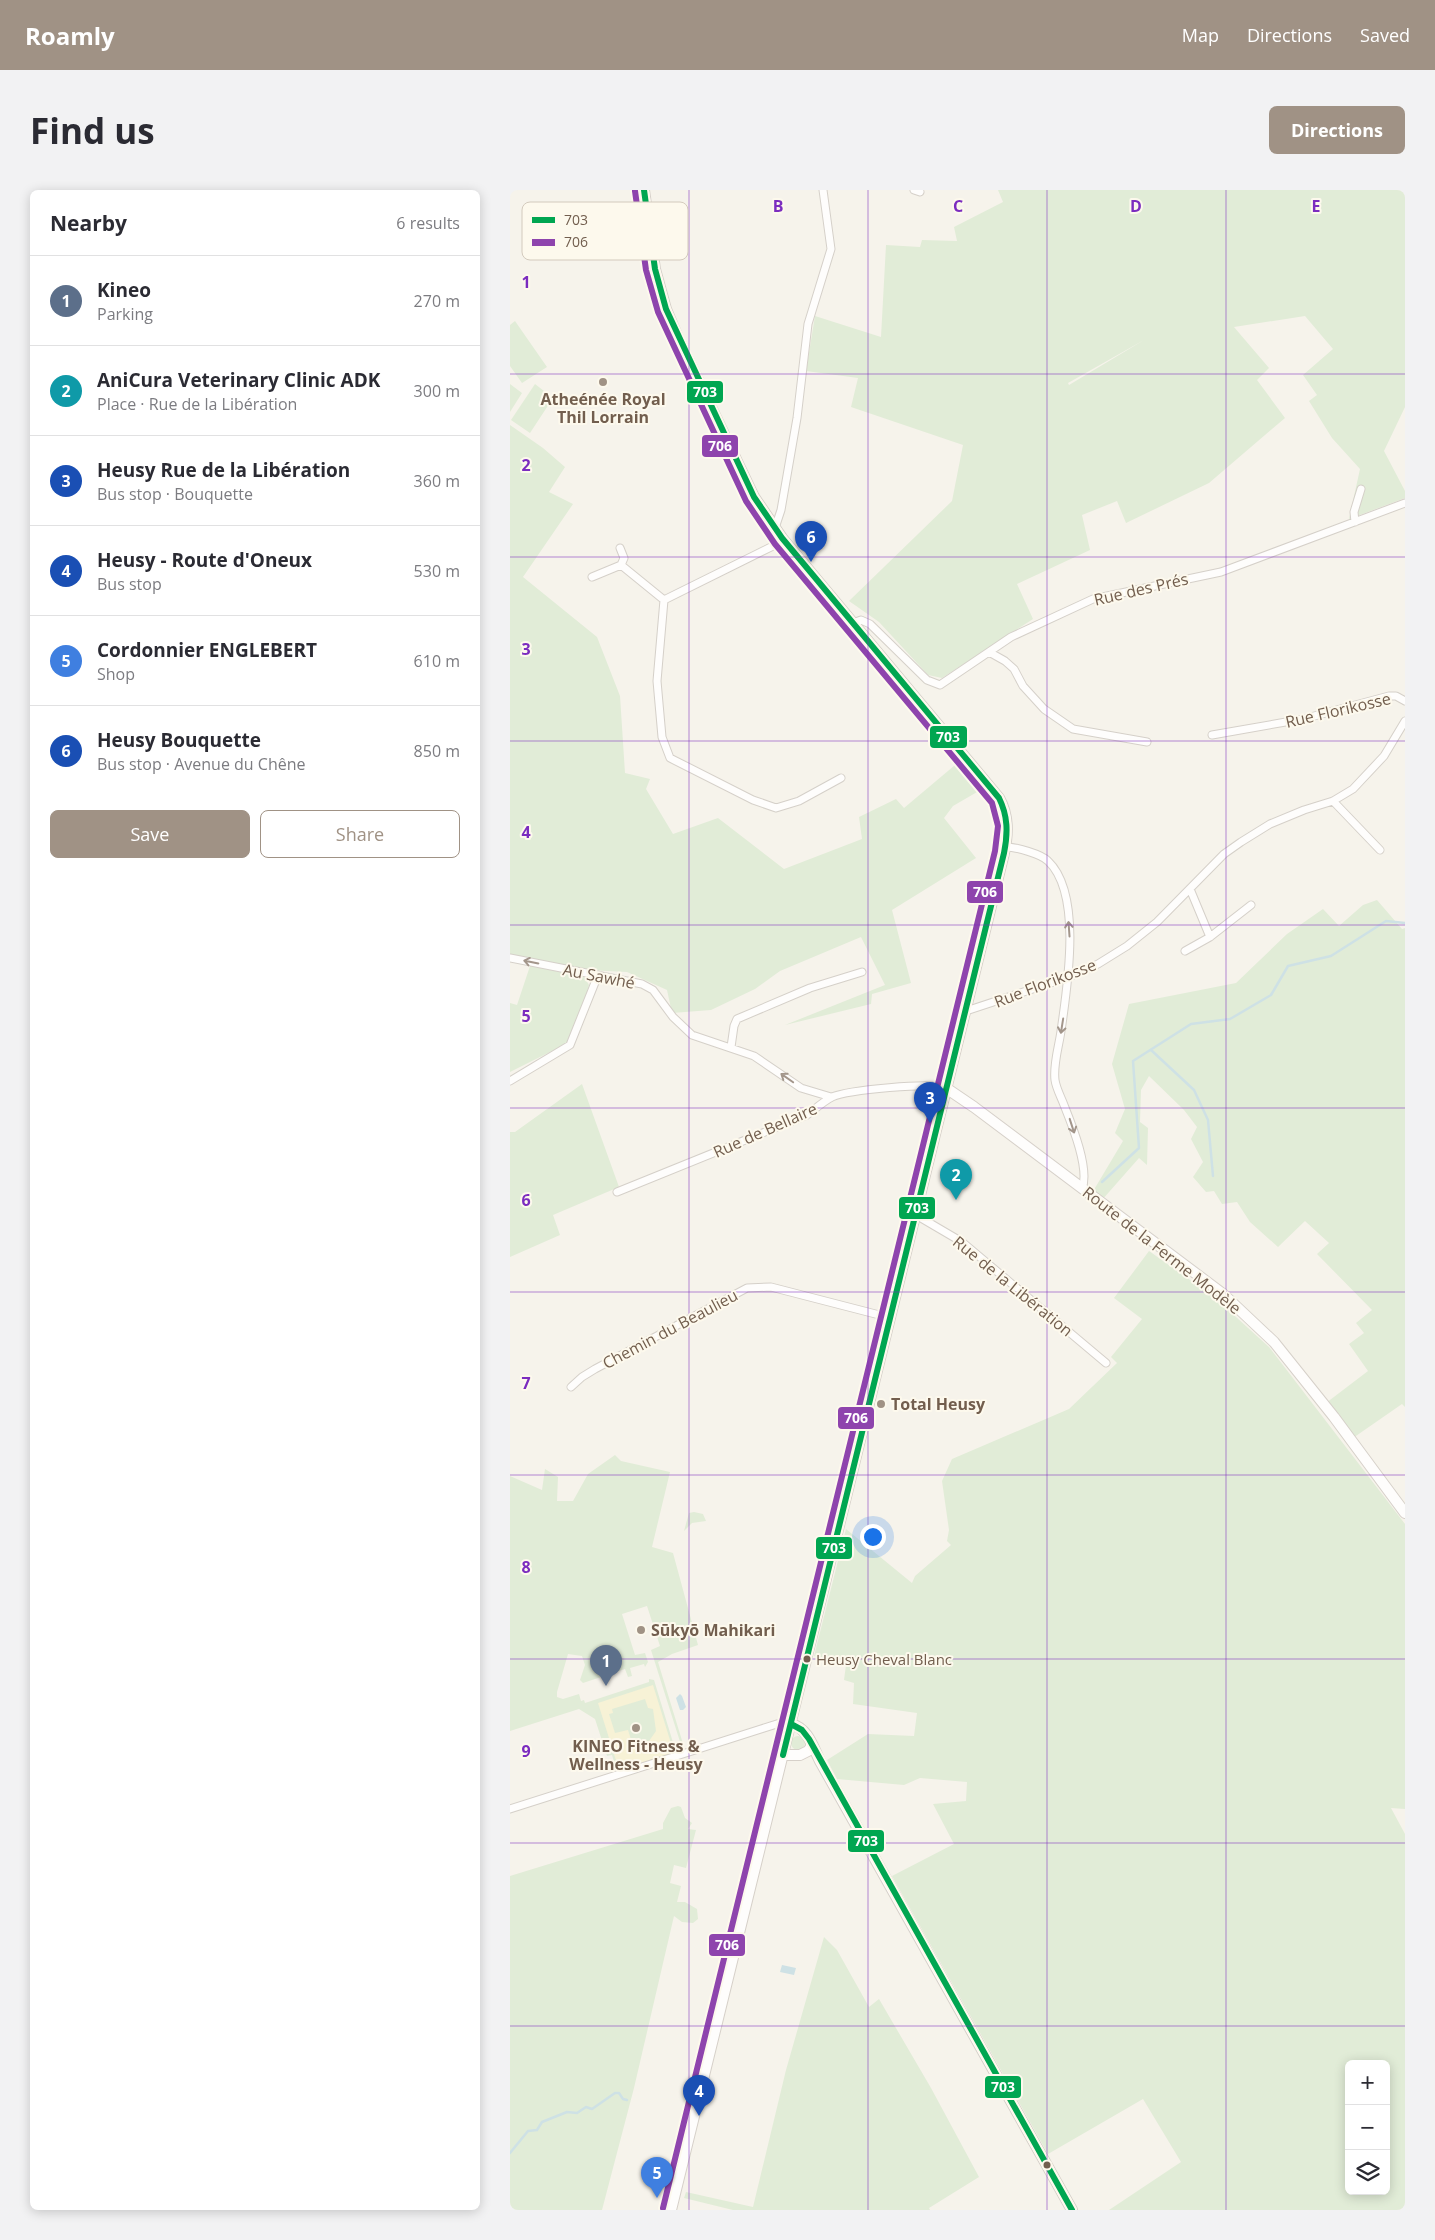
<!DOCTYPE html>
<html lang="en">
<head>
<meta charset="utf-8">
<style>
	:root { --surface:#fff; --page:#f2f2f3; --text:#2b2b33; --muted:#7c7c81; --line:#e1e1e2; --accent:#a09285 }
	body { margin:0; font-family:"Open Sans",sans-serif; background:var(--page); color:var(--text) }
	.controls { position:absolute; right:15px; bottom:15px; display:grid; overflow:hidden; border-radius:8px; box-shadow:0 2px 12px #0003 }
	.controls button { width:45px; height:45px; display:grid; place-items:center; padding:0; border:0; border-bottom:1px solid var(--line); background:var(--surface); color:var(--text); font:25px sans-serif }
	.you { position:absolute; left:362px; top:1346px; width:18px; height:18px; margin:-12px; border:4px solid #fff; border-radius:50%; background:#1a73e8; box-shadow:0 0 0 8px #1a73e833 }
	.badge { display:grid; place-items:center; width:32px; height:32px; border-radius:50%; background:var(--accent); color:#fff; font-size:16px; font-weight:700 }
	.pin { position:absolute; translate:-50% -41px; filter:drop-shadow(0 1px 2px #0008) }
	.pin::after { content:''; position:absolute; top:26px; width:18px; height:15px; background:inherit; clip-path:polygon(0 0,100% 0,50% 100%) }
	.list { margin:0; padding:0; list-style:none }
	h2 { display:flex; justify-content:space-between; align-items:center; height:65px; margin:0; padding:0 20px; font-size:21px }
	h2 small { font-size:16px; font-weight:400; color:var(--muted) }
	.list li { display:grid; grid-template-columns:32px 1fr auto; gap:15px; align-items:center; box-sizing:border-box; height:90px; padding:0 20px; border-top:1px solid var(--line) }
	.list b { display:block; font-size:19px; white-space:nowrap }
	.list p { margin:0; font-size:16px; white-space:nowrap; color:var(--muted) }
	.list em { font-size:16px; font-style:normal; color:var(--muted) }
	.actions { display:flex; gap:10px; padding:15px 20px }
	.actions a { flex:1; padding:11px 0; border:1px solid var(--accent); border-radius:8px; text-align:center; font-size:18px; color:var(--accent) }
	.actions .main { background:var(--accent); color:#fff }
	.icon { flex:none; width:28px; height:28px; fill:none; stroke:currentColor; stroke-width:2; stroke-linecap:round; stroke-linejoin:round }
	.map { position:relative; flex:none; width:895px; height:2020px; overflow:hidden; border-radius:8px }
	header { display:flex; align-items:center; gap:30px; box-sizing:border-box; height:70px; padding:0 25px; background:var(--accent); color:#fff }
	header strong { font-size:24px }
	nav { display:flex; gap:28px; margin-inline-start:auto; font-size:18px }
	.intro { display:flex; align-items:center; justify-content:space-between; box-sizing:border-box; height:120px; padding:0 30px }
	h1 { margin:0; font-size:35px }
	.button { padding:12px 22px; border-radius:8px; background:var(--accent); color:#fff; font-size:18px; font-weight:700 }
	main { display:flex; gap:30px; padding:0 30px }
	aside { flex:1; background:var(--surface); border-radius:8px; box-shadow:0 2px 12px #0003 }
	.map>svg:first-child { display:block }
	.green { fill:#e1ecd7; fill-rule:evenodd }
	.sand { fill:#f7f2d6; fill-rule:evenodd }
	.water { fill:#cee1e5 }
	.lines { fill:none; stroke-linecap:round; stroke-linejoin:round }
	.stream { stroke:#cee1e5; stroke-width:2.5 }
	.street-casing { stroke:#d5d0c9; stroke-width:9 }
	.secondary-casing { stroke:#d6d0c9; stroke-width:12 }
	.street { stroke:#fefdfc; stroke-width:7 }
	.secondary { stroke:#fefdfc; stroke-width:10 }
	.bus-1-casing { stroke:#fdf9ed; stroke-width:10 }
	.bus-2-casing { stroke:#fdf9ed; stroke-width:10 }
	.bus-1 { stroke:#00a651; stroke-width:6 }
	.bus-2 { stroke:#8e44ad; stroke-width:6 }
	.oneway { stroke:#a3968b }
	.grid { fill:none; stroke:#7b2cbf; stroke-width:1; stroke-opacity:0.55 }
	.poi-dot { fill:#a09285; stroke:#fdf9ed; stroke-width:2 }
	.bus-dot { fill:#725e4e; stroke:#fdf9ed; stroke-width:2 }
	.labels { text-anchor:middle; stroke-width:4; stroke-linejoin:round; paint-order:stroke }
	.bus-label { font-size:15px; fill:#725e4e; stroke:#fdf9ed; text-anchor:start }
	.poi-label { font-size:16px; font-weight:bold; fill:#725e4e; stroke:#fdf9ed }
	.street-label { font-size:16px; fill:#725e4e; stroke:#fdf9ed }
	.key { fill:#fdf9ed; stroke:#d3cabd; stroke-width:1 }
	.key-label { font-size:14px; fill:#725e4e }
	.grid-label { font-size:16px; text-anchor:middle; font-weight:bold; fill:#7b2cbf; stroke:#fdf9ed; stroke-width:4; stroke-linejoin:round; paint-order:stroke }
	.line-badge { stroke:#fdf9ed; stroke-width:2 }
	.badge-label { font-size:14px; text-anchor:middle; font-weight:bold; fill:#fff }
</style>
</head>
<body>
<header>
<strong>Roamly</strong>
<nav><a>Map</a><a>Directions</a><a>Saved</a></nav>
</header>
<div class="intro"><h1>Find us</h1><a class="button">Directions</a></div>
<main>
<aside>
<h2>Nearby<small>6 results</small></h2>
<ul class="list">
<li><span class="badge" style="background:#5c6f8a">1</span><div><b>Kineo</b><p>Parking</p></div><em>270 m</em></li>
<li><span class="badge" style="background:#0f9aa8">2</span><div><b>AniCura Veterinary Clinic ADK</b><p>Place · Rue de la Libération</p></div><em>300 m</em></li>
<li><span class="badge" style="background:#1a4fb4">3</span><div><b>Heusy Rue de la Libération</b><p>Bus stop · Bouquette</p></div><em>360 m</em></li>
<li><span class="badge" style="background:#1a4fb4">4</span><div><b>Heusy - Route d'Oneux</b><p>Bus stop</p></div><em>530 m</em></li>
<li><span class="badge" style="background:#3f7fe0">5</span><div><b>Cordonnier ENGLEBERT</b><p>Shop</p></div><em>610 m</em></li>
<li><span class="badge" style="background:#1a4fb4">6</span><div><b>Heusy Bouquette</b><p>Bus stop · Avenue du Chêne</p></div><em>850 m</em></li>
</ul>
<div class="actions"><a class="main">Save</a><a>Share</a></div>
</aside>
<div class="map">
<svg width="895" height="2020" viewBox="0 0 895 2020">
	<rect width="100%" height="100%" fill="#f6f3eb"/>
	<path class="green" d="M488,0H895V217L874,261L895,301V308L839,329L850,279L822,248L799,211L807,205L793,185L823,159L795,126L724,137L759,178L747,190L775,228L699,293L616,333L607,311L572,325L580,360L507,394L523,429L432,488L418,485L369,432L339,411L442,311L453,255L341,217L348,188L296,181L305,126L371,147L376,55L410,57L412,50L447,51L444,37L493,12ZM634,150L559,195L558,193Z
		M5,131L37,177L12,193L0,176V135Z
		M0,194L12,203L0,222Z
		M25,194L43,208L20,243L1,230Z
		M0,235L33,258L55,277L39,302L63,314L13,387L87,447L110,506L115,583L140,589L136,599L163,644L208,628L274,679L352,649L349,627L386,609L394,618L451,570L474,598L443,616L434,628L466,668L382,720L401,793L362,804L361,814L275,835L375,795L351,747L270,781L245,799L201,820L162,823L157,800L117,782L77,780L0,767Z
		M867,710L892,739L895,738V1217L892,1214L843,1248L816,1213L858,1181L839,1154L854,1143L846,1133L862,1120L807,1064L819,1053L795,1031L768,1057L740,1032L727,1012L712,1014L704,1001L696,1002L683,987L693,972L681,949L687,937L674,920L639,886L631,900L630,932L638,938L637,975L629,968L592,1010L582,1003L613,951L605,943L615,919L602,874L619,814L726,793L777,744L813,719L829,736L853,715Z
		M20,776L74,787L79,795L72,818L56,854L0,882V813L7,815Z
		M72,894L109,997L43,1025L50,1045L0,1067V942H5Z
		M639,1061L704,1107L759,1157L895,1334V1619L881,1618L895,1644V2020H599L671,1972L633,1909L538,1964L382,1686L444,1654L423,1614L456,1611L457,1592L410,1588L394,1595L327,1589L317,1570L358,1544L404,1546L407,1523L343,1514L344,1493L334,1490L336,1475L304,1466L336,1339L402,1393L405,1386L441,1355L437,1351L439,1340L432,1291L442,1269L559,1219L607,1173L601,1167L632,1129L604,1108ZM839,1874H876V2001H839Z
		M105,1265L111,1271L160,1282L142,1357L163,1363L188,1455L162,1464L148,1472L174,1557L172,1558L141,1460L150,1456L137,1416L112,1424L125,1465L135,1463L138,1472L135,1477L134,1474L120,1478L122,1486L118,1487L115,1479L73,1493L70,1490L75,1475L72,1466L58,1464L47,1502V1507L53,1509L69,1504L71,1511L74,1510L75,1513L139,1492V1489L144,1490L165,1559L109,1578H106L102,1565L97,1566L85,1529L69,1519L0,1541V1286L32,1300L35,1279L48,1287L47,1311H63L78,1284Z
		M184,1322L193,1324L196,1331L182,1333L174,1341L179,1323Z
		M281 1553a7 7 0 1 1 14 0a7 7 0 1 1-14 0Z
		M168,1616L171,1617L175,1628L182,1633L178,1639L186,1640L176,1678L164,1675L160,1693L171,1696L167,1712H175L187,1719L188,1729L183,1733L172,1732L164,1726L124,1898L92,2020H0V1686L153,1639V1633L161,1618Z
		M314,1747L327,1760L359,1817L369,1809L421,1898L469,1987L419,2018L420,2020H223L174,2008L176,2002L243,2017L276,1880Z"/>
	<path class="sand" d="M143,1495L164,1563L109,1580L88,1513ZM135,1509L138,1518L143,1519L146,1541L139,1551L123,1556L118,1540L105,1543L99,1524L103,1523L102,1519Z"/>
	<path class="water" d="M170,1504L172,1506L176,1517L173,1520H170L166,1508Z
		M272,1775L286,1778L284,1785L270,1782Z"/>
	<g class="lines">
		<path class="stream" d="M641,860L684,900L698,930L703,986
			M592,992L629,958L623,871L681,834L720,829L761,805L778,776L821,766L876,731L895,733
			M0,1963L18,1941L27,1940L32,1932L57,1922L67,1923L76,1917L82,1919L105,1903H109L113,1909L117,1910"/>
		<g class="street-casing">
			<path id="street" d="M404,0L410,2
				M845,332L844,322L851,299
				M265,338L271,320L287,228L298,134L321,59L313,0
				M272,348L263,356L154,410L147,491L152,547L160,568L243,610L266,618L289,611L331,588
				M110,358L114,368L111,375
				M82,387L111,375L154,410
				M343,433L351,430L360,434L417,490L430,495L501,447L583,409L711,382L895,313
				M479,462L495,471L504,479L513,496L534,519L563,539L637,552
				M702,545L793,529L879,506H886L895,511
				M823,611L870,660
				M496,657C506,657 531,664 538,671C573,704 557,798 551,841C549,856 543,874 545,890C546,898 551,907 554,915C562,935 580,979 572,999
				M680,699L700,747
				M675,761L700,747L741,715
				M0,768L132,794L143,800L163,827L182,845L244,866L291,898L321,907
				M456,821L559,787L588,774L617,756L647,732L714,664L731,652L760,634L794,620L823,611L843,599L874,566L895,531
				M221,857L224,836L227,829L300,798L352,782
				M0,891L60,855L88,785
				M107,1002L297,925C305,919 314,911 322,907C338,900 421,892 436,898
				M406,1025L452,1052L596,1173
				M61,1197L72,1187L85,1179L237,1098L261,1097L381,1128
				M0,1619L251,1539L270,1533L281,1534"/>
		</g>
		<g class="secondary-casing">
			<path id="secondary" d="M134,0L145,79L156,119L169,150L244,307L272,348L489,608C499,626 498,644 494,663L161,2020
				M436,898L464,917L713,1104L764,1152L824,1227L895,1323
				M281,1534C298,1538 303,1557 310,1571L562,2020
				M273,1565H290L298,1561L301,1557V1552"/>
		</g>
		<use href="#street" class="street"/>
		<use href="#secondary" class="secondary"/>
		<g class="bus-1-casing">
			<path id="bus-1" d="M134,0L145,79L156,119L244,307L272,348L489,608C498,626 498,643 494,663L273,1565
				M281,1534L292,1540L299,1549L562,2020"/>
		</g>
		<g class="bus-2-casing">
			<path id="bus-2" d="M125,1L136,80L148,122L236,311L265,354L482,613L488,636L485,661L153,2018"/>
		</g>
		<use href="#bus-1" class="bus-1"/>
		<use href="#bus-2" class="bus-2"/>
	</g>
	<defs><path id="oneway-shaft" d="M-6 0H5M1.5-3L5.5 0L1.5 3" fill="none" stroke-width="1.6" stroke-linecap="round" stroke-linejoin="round" transform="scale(1.25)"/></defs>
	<g class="oneway">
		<use href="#oneway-shaft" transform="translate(559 739) rotate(-94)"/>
		<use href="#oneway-shaft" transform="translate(21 772) rotate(-169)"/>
		<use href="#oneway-shaft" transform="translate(552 836) rotate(99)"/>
		<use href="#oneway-shaft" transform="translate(277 888) rotate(-145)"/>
		<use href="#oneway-shaft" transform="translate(562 936) rotate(72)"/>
	</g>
	<path class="grid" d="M179,0V2020M358,0V2020M537,0V2020M716,0V2020M0,184H895M0,367H895M0,551H895M0,735H895M0,918H895M0,1102H895M0,1285H895M0,1469H895M0,1653H895M0,1836H895"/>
	<g class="poi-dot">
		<circle cx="93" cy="192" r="5"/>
		<circle cx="371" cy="1214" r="5"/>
		<circle cx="131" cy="1440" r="5"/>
		<circle cx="126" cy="1538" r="5"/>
	</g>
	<g class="bus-dot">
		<circle cx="297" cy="1469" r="4.5"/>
		<circle cx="537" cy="1975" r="4.5"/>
	</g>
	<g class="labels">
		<g class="bus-label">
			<text x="306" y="1475">Heusy Cheval Blanc</text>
		</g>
		<g class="poi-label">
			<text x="93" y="215">Atheénée Royal<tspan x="93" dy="18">Thil Lorrain</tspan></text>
			<text x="381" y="1220" text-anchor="start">Total Heusy</text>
			<text x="141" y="1446" text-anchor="start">Sūkyō Mahikari</text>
			<text x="126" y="1562">KINEO Fitness &amp;<tspan x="126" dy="18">Wellness - Heusy</tspan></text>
		</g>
		<g class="street-label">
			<text transform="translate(631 399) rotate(-13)" y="6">Rue des Prés</text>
			<text transform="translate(828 520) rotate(-13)" y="6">Rue Florikosse</text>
			<text transform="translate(89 786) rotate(11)" y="6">Au Sawhé</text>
			<text transform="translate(535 793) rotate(-21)" y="6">Rue Florikosse</text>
			<text transform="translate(255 940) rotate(-24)" y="6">Rue de Bellaire</text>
			<text transform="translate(652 1060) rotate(38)" y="6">Route de la Ferme Modèle</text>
			<text transform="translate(503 1096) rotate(39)" y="6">Rue de la Libération</text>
			<text transform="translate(160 1139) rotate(-28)" y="6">Chemin du Beaulieu</text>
		</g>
	</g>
	<rect x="12" y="12" width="166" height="58" rx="8" class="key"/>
	<rect x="22" y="27" width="23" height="6" fill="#00a651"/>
	<rect x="22" y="49" width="23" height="7" fill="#8e44ad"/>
	<g class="key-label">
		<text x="54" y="35">703</text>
		<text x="54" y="57">706</text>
	</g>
	<g class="grid-label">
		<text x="268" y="22">B</text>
		<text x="448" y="22">C</text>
		<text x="626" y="22">D</text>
		<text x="806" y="22">E</text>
		<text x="16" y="98">1</text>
		<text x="16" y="281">2</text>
		<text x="16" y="465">3</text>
		<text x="16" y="648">4</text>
		<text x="16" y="832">5</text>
		<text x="16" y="1016">6</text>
		<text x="16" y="1199">7</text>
		<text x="16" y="1383">8</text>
		<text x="16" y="1567">9</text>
	</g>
	<g class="line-badge">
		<rect x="176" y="190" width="38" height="24" rx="5" fill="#00a651"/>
		<rect x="191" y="244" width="38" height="24" rx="5" fill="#8e44ad"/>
		<rect x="419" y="535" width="39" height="24" rx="5" fill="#00a651"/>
		<rect x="456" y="690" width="38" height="24" rx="5" fill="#8e44ad"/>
		<rect x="388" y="1006" width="38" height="24" rx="5" fill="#00a651"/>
		<rect x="327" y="1216" width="38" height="24" rx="5" fill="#8e44ad"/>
		<rect x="305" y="1346" width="38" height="24" rx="5" fill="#00a651"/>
		<rect x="337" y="1639" width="38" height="24" rx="5" fill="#00a651"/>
		<rect x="198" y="1743" width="38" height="24" rx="5" fill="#8e44ad"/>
		<rect x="474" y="1885" width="38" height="24" rx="5" fill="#00a651"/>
	</g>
	<g class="badge-label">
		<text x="195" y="207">703</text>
		<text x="210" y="261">706</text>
		<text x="438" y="552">703</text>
		<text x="475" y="707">706</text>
		<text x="407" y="1023">703</text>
		<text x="346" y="1233">706</text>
		<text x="324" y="1363">703</text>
		<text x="356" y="1656">703</text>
		<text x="217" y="1760">706</text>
		<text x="493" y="1902">703</text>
	</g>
</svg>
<div class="controls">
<button>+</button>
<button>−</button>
<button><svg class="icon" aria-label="layers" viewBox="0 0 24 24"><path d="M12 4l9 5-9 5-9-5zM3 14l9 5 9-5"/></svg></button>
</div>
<div class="you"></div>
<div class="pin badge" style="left:96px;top:1496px;background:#5c6f8a">1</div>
<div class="pin badge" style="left:446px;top:1010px;background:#0f9aa8">2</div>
<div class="pin badge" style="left:420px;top:933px;background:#1a4fb4">3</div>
<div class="pin badge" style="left:189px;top:1926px;background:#1a4fb4">4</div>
<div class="pin badge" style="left:147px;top:2008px;background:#3f7fe0">5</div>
<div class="pin badge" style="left:301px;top:372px;background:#1a4fb4">6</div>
</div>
</main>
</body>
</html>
